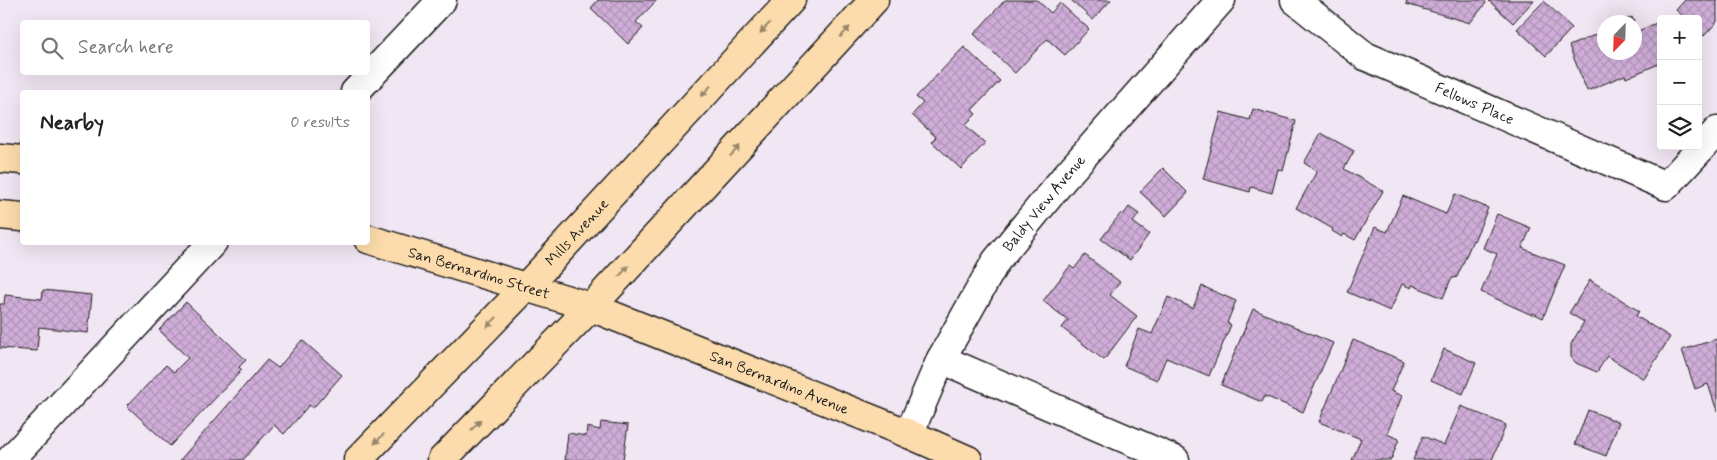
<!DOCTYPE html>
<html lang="en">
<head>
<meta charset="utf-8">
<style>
	:root { --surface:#fff; --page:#f2f2f2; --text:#222; --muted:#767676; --line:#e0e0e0 }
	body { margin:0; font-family:Mynerve,sans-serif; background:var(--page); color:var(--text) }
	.controls { position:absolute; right:15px; top:15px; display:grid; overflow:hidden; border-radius:5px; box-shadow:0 5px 20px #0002 }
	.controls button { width:45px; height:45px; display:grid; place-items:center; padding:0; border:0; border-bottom:1px solid var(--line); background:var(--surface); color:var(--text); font:25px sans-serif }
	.compass { position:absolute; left:1597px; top:15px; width:45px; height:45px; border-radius:50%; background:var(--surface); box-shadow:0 5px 20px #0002; rotate:203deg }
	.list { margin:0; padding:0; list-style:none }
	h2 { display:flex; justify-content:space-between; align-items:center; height:65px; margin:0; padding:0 20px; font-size:21px }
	h2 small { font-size:16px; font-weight:400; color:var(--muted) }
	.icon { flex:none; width:28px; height:28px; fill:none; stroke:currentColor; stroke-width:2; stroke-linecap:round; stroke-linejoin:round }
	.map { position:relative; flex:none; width:1717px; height:460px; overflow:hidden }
	.search { position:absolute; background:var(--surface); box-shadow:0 5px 20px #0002; left:20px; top:20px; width:350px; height:55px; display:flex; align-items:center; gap:12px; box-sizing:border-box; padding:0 18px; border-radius:5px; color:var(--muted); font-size:19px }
	.panel { position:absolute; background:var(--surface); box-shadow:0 5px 20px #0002; left:20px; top:90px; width:350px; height:155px; border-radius:5px }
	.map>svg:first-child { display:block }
	.building { fill:url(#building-cross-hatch); stroke:#1c1c1c }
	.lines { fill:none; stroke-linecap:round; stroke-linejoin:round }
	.minor-casing { stroke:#1c1c1c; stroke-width:31 }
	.major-casing { stroke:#1c1c1c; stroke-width:31 }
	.minor { stroke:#fff; stroke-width:28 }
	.major { stroke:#fcdcac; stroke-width:28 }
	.oneway { fill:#97866b }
	.labels { text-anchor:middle; stroke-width:5; stroke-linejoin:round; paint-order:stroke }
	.street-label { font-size:15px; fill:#1c1c1c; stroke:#fff }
</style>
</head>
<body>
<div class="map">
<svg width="1717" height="460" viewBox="0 0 1717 460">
	<defs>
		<pattern id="building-cross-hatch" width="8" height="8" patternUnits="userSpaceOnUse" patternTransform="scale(1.25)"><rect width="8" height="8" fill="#cfadd8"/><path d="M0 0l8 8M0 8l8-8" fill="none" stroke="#b194b9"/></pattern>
	</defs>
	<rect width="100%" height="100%" fill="#f1e6f3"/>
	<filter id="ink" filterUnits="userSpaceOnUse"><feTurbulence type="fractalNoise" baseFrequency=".02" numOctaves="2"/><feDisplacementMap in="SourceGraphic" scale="10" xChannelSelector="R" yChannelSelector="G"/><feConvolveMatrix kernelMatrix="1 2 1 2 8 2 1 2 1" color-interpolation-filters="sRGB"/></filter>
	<g filter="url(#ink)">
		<path class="building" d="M598,0H657L636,22L643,28L628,44L591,8Z
			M1005,0H1037L1051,13L1060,3L1089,29L1065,55L1047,39L1015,73L974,34Z
			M1071,0H1111L1093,20Z
			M1407,0H1484L1486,3L1470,23L1406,4Z
			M1490,0H1534L1513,23L1489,1Z
			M1685,0H1717V22L1704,36L1698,30V19H1686L1676,10Z
			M1544,1L1572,28L1546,56L1517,29Z
			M1632,17L1634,22H1619Z
			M1661,21V63L1626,78L1625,75L1587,91L1569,46L1604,31V52H1634V24L1638,31Z
			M964,47L1000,81L972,110L976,114L965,125L985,143L961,169L932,142L936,137L912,115L923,103L916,97Z
			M1253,109L1296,121L1283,171L1278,169L1272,193L1251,187L1250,192L1203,179L1221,112L1250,120Z
			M1321,133L1354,151L1344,169L1383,191L1355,240L1344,234L1342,237L1332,231L1333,229L1296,208L1317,171L1304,163Z
			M1163,168L1188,193L1166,216L1140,192Z
			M1455,194L1488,208L1474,241L1473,240L1457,277L1451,279L1443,298L1412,285L1411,288L1402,284L1390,311L1347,292L1375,227L1387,232L1403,196L1446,214Z
			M1129,207L1139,214L1133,222L1149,234L1130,260L1101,239L1121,213L1123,215Z
			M1497,214L1531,228L1522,248L1565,265L1543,318L1533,313L1532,315L1481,292L1497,254L1483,248Z
			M1085,255L1120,282L1110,295L1137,316L1104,360L1062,328L1068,320L1043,301L1070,266L1074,269Z
			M1590,280L1639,311L1636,316L1670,337L1644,379L1607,356L1597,372L1576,363L1571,357V344L1584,322L1569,313Z
			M1202,286L1236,301L1227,323L1231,325L1209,376L1166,358L1157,380L1124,366L1139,329L1152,334L1168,297L1193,308Z
			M43,290L92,295L88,333L39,327L37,351L0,348V304H4L5,295L42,299Z
			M186,302L246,360L239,367L242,370L170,446L127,406L166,365L174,372L188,358L159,330Z
			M1253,309L1333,343L1303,412L1265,396L1262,402L1221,385Z
			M1717,339V411L1708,384L1695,389L1682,350Z
			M302,340L342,375L313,408L309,405L284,434L274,425L243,460H180L267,360L278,368Z
			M1353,340L1404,361L1391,391L1402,396L1387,434L1399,439L1391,460H1352L1361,439L1319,422Z
			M1444,349L1476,363L1463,394L1431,380Z
			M1461,406L1506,425L1492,460H1413L1423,436L1444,445Z
			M1588,410L1619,422L1606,456L1575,444Z
			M601,422L628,425L623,460H565L568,433L586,436L587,427L600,430Z"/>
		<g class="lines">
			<g class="minor-casing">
				<g id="minor">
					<path id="s1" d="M1295,0L1365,56L1666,186L1717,131"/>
					<path d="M355,92L442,0"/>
					<path d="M941,359L1175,460"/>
					<path id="s2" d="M909,434L941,359L996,261L1064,178L1221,0"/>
					<path d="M10,460L213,242"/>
				</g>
			</g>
			<g class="major-casing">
				<g id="major">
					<path d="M0,158L22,160"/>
					<path d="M0,215L22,217"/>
					<path id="s3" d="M368,239L591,307L909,434L968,460"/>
					<path id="s4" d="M358,460L526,287L791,0"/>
					<path d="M442,460L591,307L874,0"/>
				</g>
			</g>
			<use href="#minor" class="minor"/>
			<use href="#major" class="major"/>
		</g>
		<defs><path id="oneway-solid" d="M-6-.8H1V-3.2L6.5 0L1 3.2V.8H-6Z" transform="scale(1.25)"/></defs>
		<g class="oneway">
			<use href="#oneway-solid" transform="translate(765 28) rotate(133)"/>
			<use href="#oneway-solid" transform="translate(845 32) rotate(-47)"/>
			<use href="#oneway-solid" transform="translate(706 91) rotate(133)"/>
			<use href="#oneway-solid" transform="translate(735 151) rotate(-47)"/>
			<use href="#oneway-solid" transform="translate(624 271) rotate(-47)"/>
			<use href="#oneway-solid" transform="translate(492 322) rotate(134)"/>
			<use href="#oneway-solid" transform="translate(476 425) rotate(-46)"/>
			<use href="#oneway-solid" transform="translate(379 439) rotate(134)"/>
		</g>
	</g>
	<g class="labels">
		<g class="street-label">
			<text dy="5" stroke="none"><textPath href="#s1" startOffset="209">Fellows Place</textPath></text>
			<text dy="5" stroke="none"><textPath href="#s2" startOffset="269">Baldy View Avenue</textPath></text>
			<text dy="5" stroke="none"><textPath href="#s4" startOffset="316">Mills Avenue</textPath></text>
			<text dy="5" stroke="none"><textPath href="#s3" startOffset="116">San Bernardino Street</textPath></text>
			<text dy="5" stroke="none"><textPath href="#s3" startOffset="436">San Bernardino Avenue</textPath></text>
		</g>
	</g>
</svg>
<div class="controls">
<button>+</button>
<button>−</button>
<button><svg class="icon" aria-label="layers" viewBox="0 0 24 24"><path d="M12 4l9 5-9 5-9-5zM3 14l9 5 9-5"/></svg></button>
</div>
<svg class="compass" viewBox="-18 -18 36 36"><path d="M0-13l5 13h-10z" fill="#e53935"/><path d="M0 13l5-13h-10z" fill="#767676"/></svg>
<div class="search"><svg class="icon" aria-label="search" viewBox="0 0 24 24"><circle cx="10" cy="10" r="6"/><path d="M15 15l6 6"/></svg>Search here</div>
<section class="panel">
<h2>Nearby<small>0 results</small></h2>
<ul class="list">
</ul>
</section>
</div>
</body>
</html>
